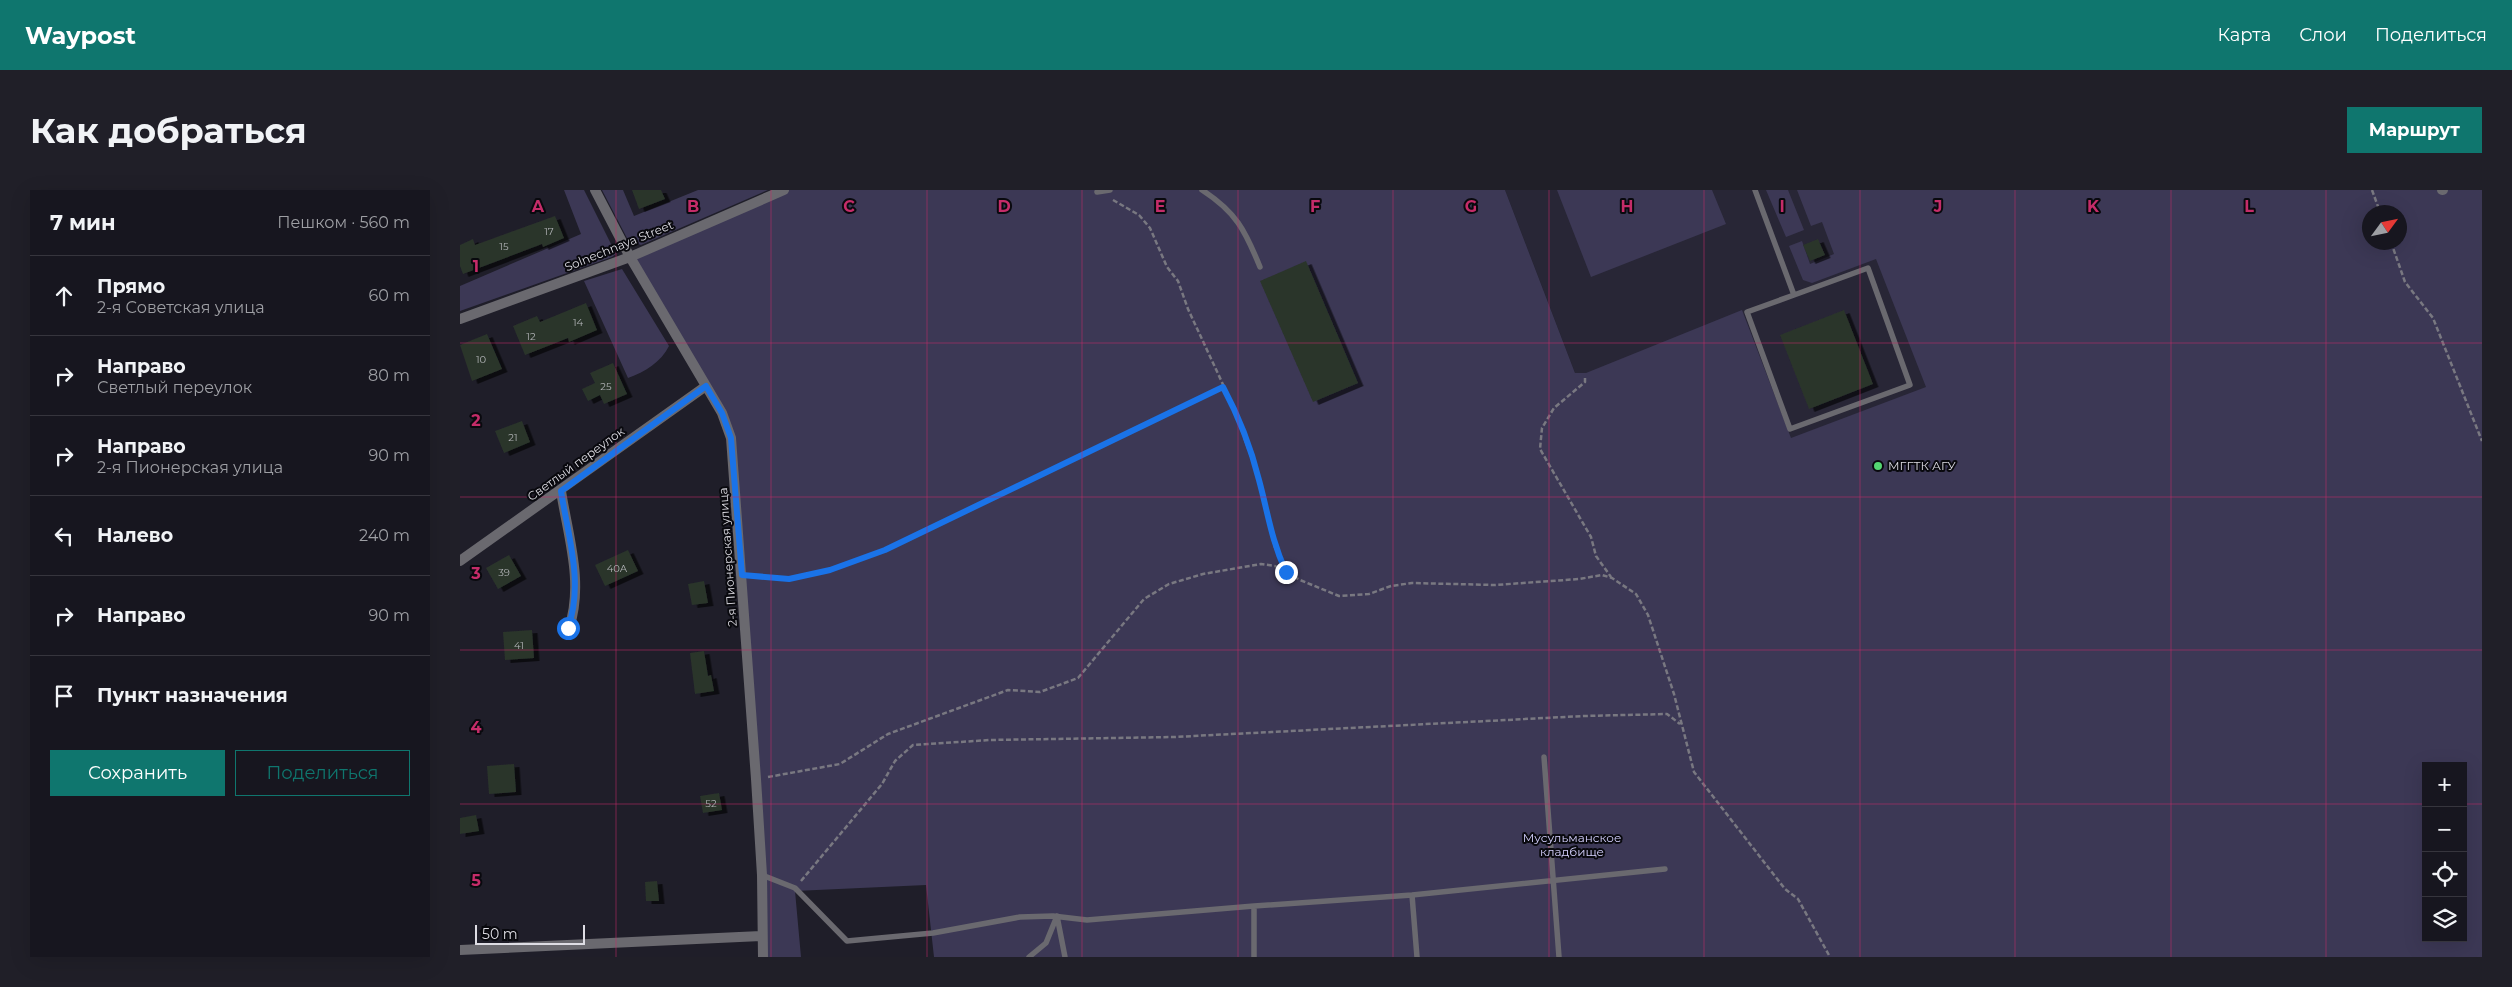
<!DOCTYPE html>
<html lang="ru">
<head>
<meta charset="utf-8">
<style>
	:root { --surface:#17161f; --page:#201f28; --text:#f1f3f6; --muted:#9e9fa4; --line:#36353d; --accent:#0f766e }
	body { margin:0; font-family:Montserrat,sans-serif; background:var(--page); color:var(--text) }
	.controls { position:absolute; right:15px; bottom:15px; display:grid; overflow:hidden; border-radius:0px; box-shadow:0 5px 20px #0002 }
	.controls button { width:45px; height:45px; display:grid; place-items:center; padding:0; border:0; border-bottom:1px solid var(--line); background:var(--surface); color:var(--text); font:25px sans-serif }
	.compass { position:absolute; left:1902px; top:15px; width:45px; height:45px; border-radius:50%; background:var(--surface); box-shadow:0 5px 20px #0002; rotate:57deg }
	.scale { position:absolute; left:15px; bottom:12px; width:110px; box-sizing:border-box; padding-left:5px; border:2px solid #dedde4; border-top:0; font-size:14px; line-height:18px; white-space:nowrap; color:#dedde4; -webkit-text-stroke:4px #09090e; paint-order:stroke }
	.stop { position:absolute; width:15px; height:15px; margin:-11px; border:4px solid #1a73e8; border-radius:50%; background:#fff }
	.stop.end { background:#1a73e8; border-color:#fff; box-shadow:0 1px 5px #0008 }
	.list { margin:0; padding:0; list-style:none }
	h2 { display:flex; justify-content:space-between; align-items:center; height:65px; margin:0; padding:0 20px; font-size:21px }
	h2 small { font-size:16px; font-weight:400; color:var(--muted) }
	.list li { display:grid; grid-template-columns:32px 1fr auto; gap:15px; align-items:center; box-sizing:border-box; height:80px; padding:0 20px; border-top:1px solid var(--line) }
	.list b { display:block; font-size:19px; white-space:nowrap }
	.list p { margin:0; font-size:16px; white-space:nowrap; color:var(--muted) }
	.list em { font-size:16px; font-style:normal; color:var(--muted) }
	.actions { display:flex; gap:10px; padding:15px 20px }
	.actions a { flex:1; padding:11px 0; border:1px solid var(--accent); border-radius:0px; text-align:center; font-size:18px; color:var(--accent) }
	.actions .main { background:var(--accent); color:#fff }
	.icon { flex:none; width:28px; height:28px; fill:none; stroke:currentColor; stroke-width:2; stroke-linecap:round; stroke-linejoin:round }
	.map { position:relative; flex:none; width:2022px; height:767px; overflow:hidden; border-radius:0px }
	header { display:flex; align-items:center; gap:30px; box-sizing:border-box; height:70px; padding:0 25px; background:var(--accent); color:#fff }
	header strong { font-size:24px }
	nav { display:flex; gap:28px; margin-inline-start:auto; font-size:18px }
	.intro { display:flex; align-items:center; justify-content:space-between; box-sizing:border-box; height:120px; padding:0 30px }
	h1 { margin:0; font-size:35px }
	.button { padding:12px 22px; border-radius:0px; background:var(--accent); color:#fff; font-size:18px; font-weight:700 }
	main { display:flex; gap:30px; padding:0 30px }
	aside { flex:1; background:var(--surface); border-radius:0px; box-shadow:0 5px 20px #0002 }
	.map>svg:first-child { display:block }
	.built { fill:#282636 }
	.green { fill:#3c3855; fill-rule:evenodd }
	.building { fill:#2a342b; filter:url(#shadow) }
	.lines { fill:none; stroke-linecap:round; stroke-linejoin:round }
	.path { stroke:#797881; stroke-width:2.5; stroke-dasharray:5 2.5; stroke-linecap:butt }
	.service { stroke:#6a696f; stroke-width:5.5 }
	.minor { stroke:#6a696f; stroke-width:10 }
	.route { stroke:#1a73e8; stroke-width:6 }
	.grid { fill:none; stroke:#c52c69; stroke-width:1; stroke-opacity:0.55 }
	.poi-dot { fill:#54d672; stroke:#09090e; stroke-width:2 }
	.labels { text-anchor:middle; stroke-width:4; stroke-linejoin:round; paint-order:stroke }
	.number-label { font-size:10px; fill:#b1b3b6 }
	.street-label { font-size:12px; fill:#dedde4; stroke:#09090e }
	.poi-label { font-size:12px; fill:#dedde4; stroke:#09090e; text-anchor:start }
	.park-label { font-size:12px; fill:#d5d1fe; stroke:#09090e }
	.grid-label { font-size:16px; text-anchor:middle; font-weight:bold; fill:#c52c69; stroke:#09090e; stroke-width:4; stroke-linejoin:round; paint-order:stroke }
</style>
</head>
<body>
<header>
<strong>Waypost</strong>
<nav><a>Карта</a><a>Слои</a><a>Поделиться</a></nav>
</header>
<div class="intro"><h1>Как добраться</h1><a class="button">Маршрут</a></div>
<main>
<aside>
<h2>7 мин<small>Пешком · 560 m</small></h2>
<ul class="list">
<li><svg class="icon" aria-label="ahead" viewBox="0 0 24 24"><path d="M12 20V5M6 11l6-6 6 6"/></svg><div><b>Прямо</b><p>2-я Советская улица</p></div><em>60 m</em></li>
<li><svg class="icon" aria-label="right" viewBox="0 0 24 24"><path d="M7 20v-9h11M14 6l5 5-5 5"/></svg><div><b>Направо</b><p>Светлый переулок</p></div><em>80 m</em></li>
<li><svg class="icon" aria-label="right" viewBox="0 0 24 24"><path d="M7 20v-9h11M14 6l5 5-5 5"/></svg><div><b>Направо</b><p>2-я Пионерская улица</p></div><em>90 m</em></li>
<li><svg class="icon" aria-label="left" viewBox="0 0 24 24"><path d="M17 20v-9H6M10 6l-5 5 5 5"/></svg><div><b>Налево</b></div><em>240 m</em></li>
<li><svg class="icon" aria-label="right" viewBox="0 0 24 24"><path d="M7 20v-9h11M14 6l5 5-5 5"/></svg><div><b>Направо</b></div><em>90 m</em></li>
<li><svg class="icon" aria-label="arrive" viewBox="0 0 24 24"><path d="M6 21V4h12l-3 4 3 4H6"/></svg><div><b>Пункт назначения</b></div></li>
</ul>
<div class="actions"><a class="main">Сохранить</a><a>Поделиться</a></div>
</aside>
<div class="map">
<svg width="2022" height="767" viewBox="0 0 2022 767">
	<defs>
		<filter id="shadow"><feDropShadow dx="5.5" dy="3" stdDeviation="0" flood-color="#0009"/></filter>
	</defs>
	<rect width="100%" height="100%" fill="#1f1e29"/>
	<path class="built" d="M1045,0H1574L1715,369L1115,183Z"/>
	<path class="green" d="M104,0H124L156,64L152,67L0,121V96L121,44Z
		M142,0H163L174,26L238,0H308L181,55L168,50Z
		M324,0H1045L1115,183H1126L1282,120L1331,248L1466,197L1416,69L1352,93L1343,90L1329,56L1342,51L1350,74L1374,64L1362,32L1351,36L1337,0H2022V767H474L466,695L335,701L341,767H303L271,248L170,67ZM1910,22H1940V52H1910ZM1966,576H2003V748H1966Z
		M1097,0H1252L1266,34L1131,87Z
		M1306,0H1328L1344,40L1326,47Z
		M162,79L209,156C201,172 185,182 168,188L124,91Z"/>
	<path class="building" d="M172,0H201L205,9L179,19Z
		M95,26L104,48L83,57L82,54L3,84L0,76V55L13,49L15,55Z
		M1358,49L1365,65L1350,71L1343,55Z
		M846,71L898,193L853,212L800,91Z
		M126,113L137,140L109,152L108,148L65,165L53,136L77,126L80,132Z
		M1384,120L1413,194L1349,219L1320,145Z
		M27,144L42,179L12,191L0,155Z
		M153,173L167,204L144,214L140,205L128,211L122,199L135,193L130,183Z
		M62,231L70,252L44,263L35,241Z
		M168,360L178,381L145,396L135,375Z
		M49,365L61,386L38,399L26,378Z
		M244,391L248,413L232,415L228,394Z
		M72,440L74,468L45,470L43,442Z
		M244,461L248,486L251,485L254,501L235,504L230,463Z
		M54,574L56,602L29,604L27,576Z
		M259,603L262,620L243,623L240,606Z
		M16,625L19,641L0,644V628Z
		M197,691L199,711H186L185,692Z"/>
	<g class="lines">
		<path class="path" d="M1912,0L1920,22
			M653,10L679,25L690,38L707,77L718,91L728,119L773,216L799,289L814,355L825,381
			M1931,52L1945,92L1973,128L2022,251
			M1125,188V192L1094,218L1082,238L1080,259L1131,347L1136,366L1151,387
			M293,386L329,389L370,379L425,360L763,197
			M308,587L380,574L428,544L548,500L580,502L618,488L684,409L709,394L743,384L801,374L815,376L840,390L879,406L909,404L931,396L952,393L1035,395L1119,389L1142,385L1152,388L1176,404L1188,425L1214,504L1234,582L1325,699L1338,709L1370,767
			M341,691L422,594L435,571L453,555L530,550L714,547L1124,526L1207,524L1220,534"/>
		<path class="service" d="M742,0C776,22 785,40 800,77
			M1295,0L1334,105L1287,122L1330,239L1450,195L1408,78L1334,105
			M637,2L650,0
			M1084,567L1099,767
			M302,685L335,698L387,751L473,743L560,727L593,726L627,730L794,716L952,705L1205,679
			M952,705L957,767
			M794,716V767
			M597,726L605,767
			M569,767L586,753L597,726"/>
		<path class="minor" d="M135,0L170,67L262,223L271,248L296,589L302,685L303,767
			M1982,0H1983
			M0,129L170,67L324,0
			M101,301C108,346 124,393 109,438
			M0,371L246,196
			M0,760L301,746"/>
	</g>
	<g class="lines">
		<path class="route" d="M108,438C124,393 108,346 101,301L246,196L262,223L271,248L282,385L329,389L370,380L425,360L763,197C778,225 791,258 799,290C808,323 811,349 826,382"/>
	</g>
	<path class="grid" d="M156,0V767M311,0V767M467,0V767M622,0V767M778,0V767M933,0V767M1089,0V767M1244,0V767M1400,0V767M1555,0V767M1711,0V767M1866,0V767M0,153H2022M0,307H2022M0,460H2022M0,614H1966M2003,614H2022"/>
	<circle class="poi-dot" cx="1418" cy="276" r="5"/>
	<g class="labels">
		<g class="number-label">
			<text x="89" y="45">17</text>
			<text x="44" y="60">15</text>
			<text x="118" y="136">14</text>
			<text x="71" y="150">12</text>
			<text x="21" y="173">10</text>
			<text x="146" y="200">25</text>
			<text x="53" y="251">21</text>
			<text x="157" y="382">40А</text>
			<text x="44" y="386">39</text>
			<text x="59" y="459">41</text>
			<text x="251" y="617">52</text>
		</g>
		<g class="street-label">
			<text transform="translate(159 56) rotate(-22)" y="4">Solnechnaya Street</text>
			<text transform="translate(116 274) rotate(-36)" y="4">Светлый переулок</text>
			<text transform="translate(268 367) rotate(-94)" y="4">2-я Пионерская улица</text>
		</g>
		<g class="poi-label">
			<text x="1428" y="280">МГГТК АГУ</text>
		</g>
		<g class="park-label">
			<text x="1112" y="652">Мусульманское<tspan x="1112" dy="14">кладбище</tspan></text>
		</g>
	</g>
	<g class="grid-label">
		<text x="78" y="22">A</text>
		<text x="233" y="22">B</text>
		<text x="389" y="22">C</text>
		<text x="544" y="22">D</text>
		<text x="700" y="22">E</text>
		<text x="855" y="22">F</text>
		<text x="1011" y="22">G</text>
		<text x="1167" y="22">H</text>
		<text x="1322" y="22">I</text>
		<text x="1478" y="22">J</text>
		<text x="1633" y="22">K</text>
		<text x="1789" y="22">L</text>
		<text x="16" y="82">1</text>
		<text x="16" y="236">2</text>
		<text x="16" y="389">3</text>
		<text x="16" y="543">4</text>
		<text x="16" y="696">5</text>
	</g>
</svg>
<div class="controls">
<button>+</button>
<button>−</button>
<button><svg class="icon" aria-label="locate" viewBox="0 0 24 24"><circle cx="12" cy="12" r="6"/><path d="M12 2v4M12 18v4M2 12h4M18 12h4"/></svg></button>
<button><svg class="icon" aria-label="layers" viewBox="0 0 24 24"><path d="M12 4l9 5-9 5-9-5zM3 14l9 5 9-5"/></svg></button>
</div>
<svg class="compass" viewBox="-18 -18 36 36"><path d="M0-13l5 13h-10z" fill="#e53935"/><path d="M0 13l5-13h-10z" fill="#9e9fa4"/></svg>
<div class="scale">50 m</div>
<div class="stop" style="left:108px;top:438px"></div>
<div class="stop end" style="left:826px;top:382px"></div>
</div>
</main>
</body>
</html>
